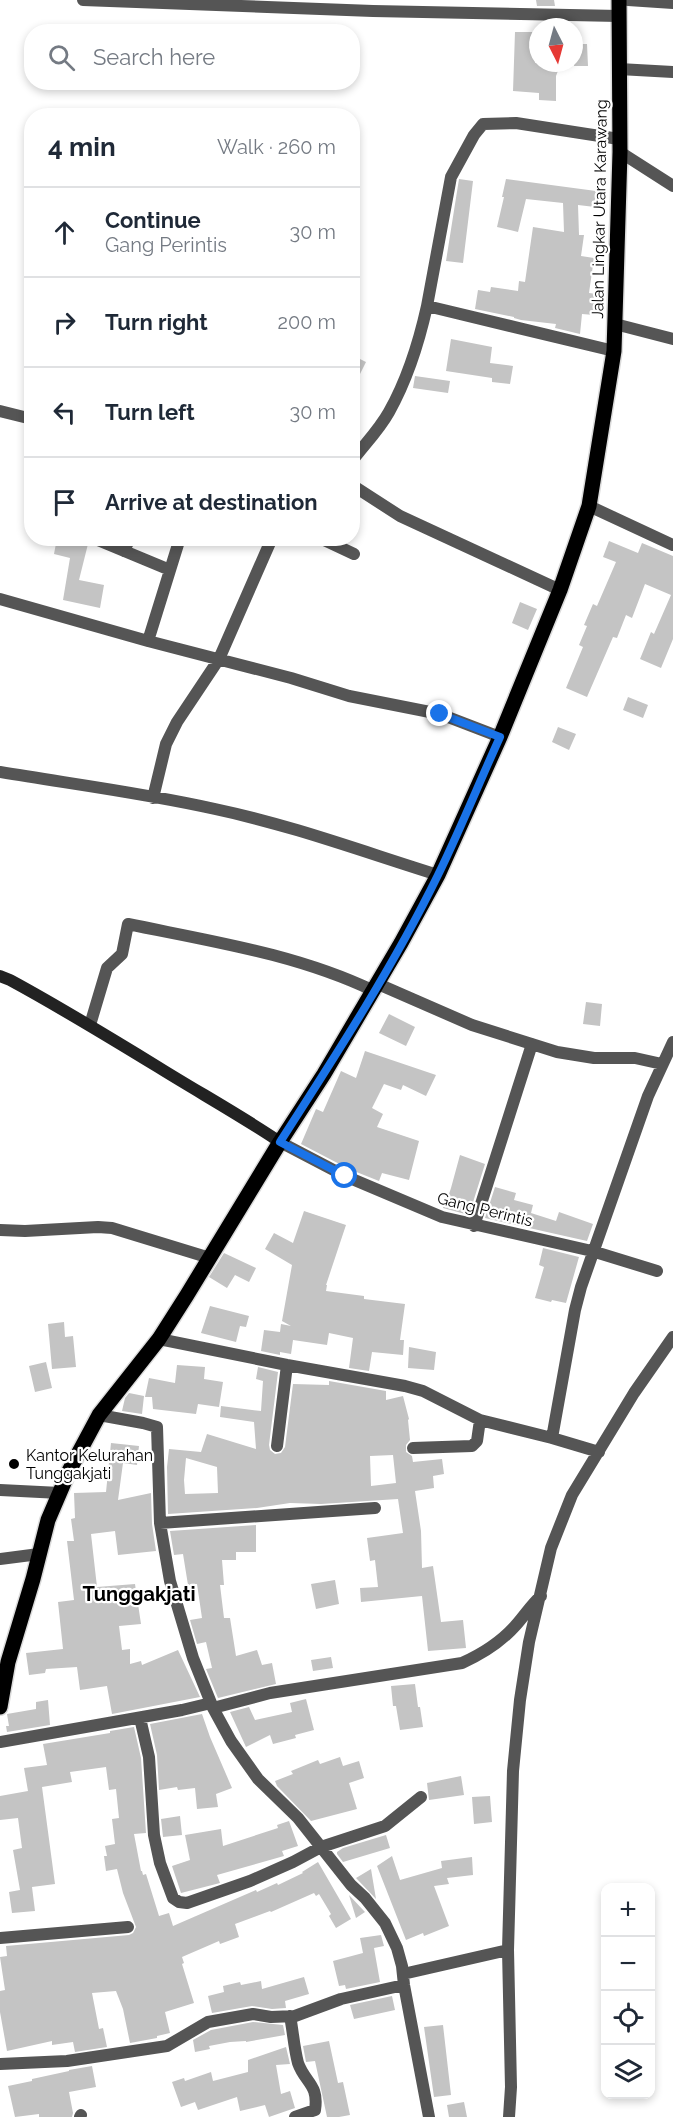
<!DOCTYPE html>
<html lang="en">
<head>
<meta charset="utf-8">
<style>
	:root { --surface:#fff; --page:#f2f2f3; --text:#1f2937; --muted:#747a83; --line:#e0e1e3 }
	body { margin:0; font-family:Raleway,sans-serif; background:var(--page); color:var(--text) }
	.controls { position:absolute; right:18px; bottom:18px; display:grid; overflow:hidden; border-radius:12px; box-shadow:0 3px 9px #0003 }
	.controls button { width:54px; height:54px; display:grid; place-items:center; padding:0; border:0; border-bottom:2px solid var(--line); background:var(--surface); color:var(--text); font:30px sans-serif }
	.compass { position:absolute; left:529px; top:18px; width:54px; height:54px; border-radius:50%; background:var(--surface); box-shadow:0 3px 9px #0003; rotate:174deg }
	.stop { position:absolute; width:18px; height:18px; margin:-14px; border:4px solid #1a73e8; border-radius:50%; background:#fff }
	.stop.end { background:#1a73e8; border-color:#fff; box-shadow:0 2px 6px #0008 }
	.list { margin:0; padding:0; list-style:none }
	h2 { display:flex; justify-content:space-between; align-items:center; height:78px; margin:0; padding:0 24px; font-size:26px }
	h2 small { font-size:20px; font-weight:400; color:var(--muted) }
	.list li { display:grid; grid-template-columns:39px 1fr auto; gap:18px; align-items:center; box-sizing:border-box; height:90px; padding:0 24px; border-top:2px solid var(--line) }
	.list b { display:block; font-size:22px; white-space:nowrap }
	.list p { margin:0; font-size:20px; white-space:nowrap; color:var(--muted) }
	.list em { font-size:20px; font-style:normal; color:var(--muted) }
	.icon { flex:none; width:33px; height:33px; fill:none; stroke:currentColor; stroke-width:2; stroke-linecap:round; stroke-linejoin:round }
	.map { position:relative; flex:none; width:673px; height:2117px; overflow:hidden }
	.search { position:absolute; background:var(--surface); box-shadow:0 3px 9px #0003; left:24px; top:24px; width:336px; height:66px; display:flex; align-items:center; gap:15px; box-sizing:border-box; padding:0 21px; border-radius:24px; color:var(--muted); font-size:22px }
	.panel { position:absolute; background:var(--surface); box-shadow:0 3px 9px #0003; left:24px; top:108px; width:336px; height:438px; border-radius:24px }
	.map>svg:first-child { display:block }
	.building { fill:#c4c4c4; fill-rule:evenodd }
	.lines { fill:none; stroke-linecap:round; stroke-linejoin:round }
	.primary-casing { stroke:#dbdbdb; stroke-width:18 }
	.street { stroke:#555; stroke-width:12 }
	.secondary { stroke:#222; stroke-width:12 }
	.primary { stroke:#000; stroke-width:15 }
	.route { stroke:#1a73e8; stroke-width:8 }
	.poi-dot { fill:#000; stroke:#fff; stroke-width:2 }
	.labels { text-anchor:middle; stroke-width:4.5; stroke-linejoin:round; paint-order:stroke }
	.street-label { font-size:16px; fill:#000; stroke:#fff }
	.poi-label { font-size:16px; fill:#000; stroke:#fff; text-anchor:start }
	.quarter-label { font-size:20px; font-weight:bold; fill:#000; stroke:#fff }
</style>
</head>
<body>
<div class="map">
<svg width="673" height="2117" viewBox="0 0 673 2117">
	<rect width="100%" height="100%" fill="#fff"/>
	<path class="building" d="M536,0H554L555,6H537Z
		M515,32H535V63H561L556,76V101L539,100V93L513,91Z
		M574,44H587L588,66H574Z
		M459,179L473,181L463,263L446,261Z
		M506,179L596,191L595,207L578,205L579,235H584L581,256L594,258L589,293L597,294L594,315L582,314L580,334L555,328L556,324L521,320L514,318V317L475,309L478,290L490,292L491,287L518,291L519,281L525,282L533,227L564,232L563,203L526,199L518,232L497,227L504,197H502Z
		M451,339L492,347L490,363L513,366L510,384L492,382V378L446,371Z
		M352,355L366,362L352,390Z
		M415,376L450,381L448,393L413,388Z
		M57,538H79L85,540L88,544L79,580L104,585L100,608L63,600L70,558L54,554Z
		M609,541L638,553L642,543L673,556V639L661,668L640,659L651,632L654,634L671,595L645,584L632,618L626,615L617,638L613,637L587,697L566,688L583,647L579,645L587,626L584,625L593,604L597,606L616,562L603,557Z
		M520,602L537,609L528,630L512,623Z
		M628,697L648,705L643,718L623,710Z
		M558,727L576,734L569,750L552,742Z
		M586,1002L602,1004L600,1026L583,1024Z
		M389,1014L415,1027L406,1046L379,1033Z
		M365,1051L436,1075L426,1096L403,1085L401,1090L384,1084L372,1108L383,1114L377,1127L419,1141L409,1180L382,1173L379,1181L349,1169L301,1144L316,1109L323,1112L341,1071L356,1078Z
		M460,1155L485,1164L469,1215L443,1208L446,1194H449L451,1188Z
		M495,1187L516,1193L514,1200L533,1205L531,1213L556,1221L559,1212L593,1224L587,1241L485,1218Z
		M304,1211L346,1225L326,1285H327L326,1291L364,1296V1299L405,1304L400,1340H404L403,1355L372,1352L369,1371L349,1368L353,1338L329,1333L327,1345L293,1340L291,1354L280,1352V1355L261,1351L264,1330L280,1332L281,1324L291,1326L282,1321L292,1265L265,1249L274,1233L293,1243Z
		M543,1248L579,1257L566,1303L552,1300L551,1302L535,1298L544,1267L539,1265Z
		M224,1253L256,1268L249,1282L235,1275L227,1288L209,1277Z
		M210,1306L249,1316L246,1327L240,1326L236,1342L201,1333Z
		M64,1322L65,1337L73,1336L76,1367L52,1369L48,1324Z
		M409,1347L436,1352L434,1370L408,1368Z
		M46,1362L52,1388L35,1392L29,1366Z
		M177,1365L205,1367L204,1379L223,1382L219,1407L198,1404L196,1414L153,1409L152,1397H145L149,1378L175,1383Z
		M258,1367L278,1372L269,1445L270,1450L275,1454L281,1453L285,1447L293,1384L329,1385V1381L386,1391V1400L403,1396L409,1419L408,1420L410,1440L406,1445V1452L412,1456L413,1462L442,1459L444,1474L433,1476L434,1488L415,1491L421,1531L422,1568L433,1566L441,1622L463,1620L466,1648L428,1651L422,1596L361,1602L360,1588L378,1587L375,1560L370,1561L367,1538L403,1533L398,1499L321,1504L290,1503L257,1508L168,1514L167,1467L169,1449L201,1452L207,1434L256,1449L254,1422L220,1417L221,1406L261,1411L263,1381L256,1379ZM393,1455L396,1483L371,1486L370,1456ZM186,1458L217,1467L218,1493L185,1494L184,1480Z
		M129,1393L144,1396L142,1414L122,1411L125,1398Z
		M111,1443L139,1446L137,1465L123,1463L118,1500L151,1493L152,1524L156,1551L118,1555L115,1531L91,1534L97,1587L135,1584L141,1624L119,1626L122,1650L130,1649V1664L141,1661L142,1665L178,1650L200,1697L112,1714L107,1686L80,1690L77,1667L46,1669L45,1673L29,1675L26,1653L63,1649L58,1602L74,1600L67,1541H74L71,1519L75,1518L74,1493L106,1492Z
		M256,1525V1552H236V1560H222L224,1585H220L224,1618H230L236,1656L257,1650L262,1665L272,1663L276,1684L218,1698L206,1669L212,1668L206,1642L197,1644L190,1620L202,1618L197,1584L188,1585L183,1554L174,1555L170,1531Z
		M335,1580L339,1604L316,1609L311,1584Z
		M331,1657L333,1668L313,1671L311,1660Z
		M415,1684L418,1707H420L423,1727L400,1730L396,1706H393L391,1686Z
		M306,1699L314,1730L295,1735L296,1738L273,1744L270,1735L246,1747L230,1712L249,1707L255,1720L292,1712L290,1703Z
		M48,1700L50,1725L7,1732L6,1726H9L7,1714L36,1709V1702Z
		M202,1714L210,1737L232,1788L216,1794L218,1807L197,1809L195,1788L178,1790L177,1787L159,1790L157,1755L150,1724Z
		M134,1727L141,1758L146,1833L134,1834L141,1871H142L143,1875L146,1874L159,1916L169,1913L173,1926L256,1890L257,1892L277,1883L278,1885L303,1873L302,1872L318,1862L351,1919L336,1928L329,1916L331,1914L319,1894L316,1896L314,1893L271,1912L270,1911L235,1924L239,1937L220,1944L219,1941L182,1957L184,1963L182,1964L194,2003L165,2012L170,2033L157,2036V2038L130,2043L123,2009L116,1991L92,1993L99,2029L103,2028L107,2047L75,2052L73,2042L52,2045V2041L7,2051L0,2012V1991L5,1990L0,1957L7,1956L6,1946L129,1935L133,1933L136,1927L123,1893L117,1869L106,1871L104,1856H107L105,1846L115,1844L112,1819L119,1818L116,1789L109,1790L106,1767L70,1772L72,1782L42,1787L55,1884L32,1887L35,1911L12,1913L9,1892L20,1890L13,1850L22,1848L18,1818L0,1820V1796L28,1791L24,1768L47,1765L43,1744L110,1733V1731Z
		M340,1757L343,1766L359,1761L364,1778L349,1783L357,1809L311,1821L277,1786L275,1781L293,1774L291,1771L318,1760L320,1764Z
		M461,1776L464,1795L429,1800L427,1783Z
		M490,1796L492,1822L474,1824L472,1797Z
		M180,1816L182,1835L163,1837L161,1819Z
		M289,1821L298,1846L282,1851L284,1856L217,1875L220,1883L181,1893L172,1866L190,1860L185,1835L221,1829L223,1846L278,1828L277,1825Z
		M386,1835L390,1848L343,1862L337,1854V1852L343,1848Z
		M392,1856L400,1880L442,1868L441,1861L472,1857L473,1875L447,1878L449,1884L434,1886L449,1926L424,1936L423,1933L406,1940L377,1866Z
		M371,1869L376,1899L356,1878Z
		M349,1895L365,1912L356,1918Z
		M381,1935L384,1946L374,1948L380,1982L346,1989L345,1985L339,1986L333,1961L363,1953L360,1938Z
		M304,1977L309,1994L285,2001L286,2008L272,2009L252,2006L212,2013L208,1996L224,1992L223,1986L240,1982L241,1985L261,1981L262,1989Z
		M392,1996L395,2010L354,2019L350,2005Z
		M253,2022L283,2025L285,2035L246,2042V2041L230,2042L209,2046L210,2049L195,2052L193,2040L211,2030Z
		M443,2025L451,2095L434,2097L424,2027Z
		M329,2041L338,2083L343,2082L350,2115L339,2117H327L315,2061L306,2062L303,2046Z
		M286,2047L290,2064L276,2065L281,2094L290,2091L295,2108L269,2117L265,2105L240,2111L237,2097L198,2110L195,2102L181,2107L172,2082L184,2078L185,2081L211,2072L213,2081L248,2072V2060Z
		M92,2066L96,2087L69,2092L73,2113L72,2117H39V2114L15,2117L8,2086L32,2081V2079L69,2071V2070Z
		M464,2102L467,2117H449L447,2105Z"/>
	<g class="lines">
		<g class="primary-casing">
			<path id="primary" d="M0,1707L8,1662L33,1579L48,1520L69,1471L99,1415L159,1339L187,1295L280,1142L324,1074L401,943L438,875L500,737L560,590L589,506L614,351L620,152L619,0"/>
		</g>
		<path class="street" d="M83,0L373,11L619,16
			M628,0L673,3
			M619,69L673,72
			M620,152L673,186
			M427,306L451,177L474,135L483,124L516,123L619,139
			M615,324L673,339
			M0,411L32,419
			M352,461C364,445 379,430 389,412C407,380 419,342 427,306L614,351
			M31,477H32
			M352,485L400,516L560,590
			M589,506L673,545
			M93,538L170,570
			M320,538L354,554
			M124,551L130,538
			M0,599L148,641L291,678L349,696L440,714L500,737
			M148,641L180,538
			M0,772C72,784 144,793 215,809C291,825 364,852 438,875
			M153,798L166,744L177,722L219,659L272,538
			M378,984L472,1025L557,1052L594,1058H635L662,1064
			M90,1025L107,968L122,954L128,924C210,941 297,954 374,991
			M280,1142L345,1176L442,1217L592,1251L657,1271
			M474,1226L532,1044
			M0,1230L25,1231L98,1227L112,1228L210,1258
			M159,1339L287,1365L405,1386L423,1391L480,1420L552,1438L599,1452
			M99,1415L143,1423L157,1427L160,1523L170,1581L193,1658L213,1708L231,1741L258,1779L298,1818L351,1885L365,1898L385,1923L397,1948L402,1966L404,1985L429,2117
			M552,1438L575,1310L581,1287L648,1096L673,1042
			M277,1446L287,1365
			M413,1448L472,1446L477,1441L480,1420
			M0,1490L60,1493
			M160,1523L375,1508
			M0,1559L39,1554
			M213,1708L270,1693L462,1663C482,1654 502,1641 516,1625C525,1615 531,1605 541,1596
			M140,1718L149,1757L154,1835L160,1863L173,1898L179,1902L187,1903L250,1881L293,1862L321,1847L385,1826L421,1797
			M0,1742L182,1710L211,1703
			M0,1938L128,1927
			M403,1974L508,1950
			M290,2016C293,2031 294,2048 298,2063C305,2083 319,2084 315,2110L295,2117
			M0,2064L67,2061L167,2046L208,2022L253,2014L271,2017L295,2016L341,1999L404,1985
			M80,2117L81,2115
			M509,2117L511,2087L508,1950L513,1771L520,1700L529,1642L551,1548L572,1495L634,1393L673,1337"/>
		<path class="secondary" d="M0,976L10,980C60,1007 109,1037 158,1067C198,1092 240,1115 280,1142"/>
		<use href="#primary" class="primary"/>
	</g>
	<g class="lines">
		<path class="route" d="M345,1176L280,1142C336,1055 393,967 438,875C460,830 479,783 500,737L440,714"/>
	</g>
	<circle class="poi-dot" cx="14" cy="1464" r="6"/>
	<g class="labels">
		<g class="street-label">
			<text transform="translate(599 209) rotate(-89)" y="6">Jalan Lingkar Utara Karawang</text>
			<text transform="translate(485 1209) rotate(14)" y="6">Gang Perintis</text>
		</g>
		<g class="poi-label">
			<text x="26" y="1461">Kantor Kelurahan<tspan x="26" dy="18">Tunggakjati</tspan></text>
		</g>
		<g class="quarter-label">
			<text x="139" y="1601">Tunggakjati</text>
		</g>
	</g>
</svg>
<div class="controls">
<button>+</button>
<button>−</button>
<button><svg class="icon" aria-label="locate" viewBox="0 0 24 24"><circle cx="12" cy="12" r="6"/><path d="M12 2v4M12 18v4M2 12h4M18 12h4"/></svg></button>
<button><svg class="icon" aria-label="layers" viewBox="0 0 24 24"><path d="M12 4l9 5-9 5-9-5zM3 14l9 5 9-5"/></svg></button>
</div>
<svg class="compass" viewBox="-18 -18 36 36"><path d="M0-13l5 13h-10z" fill="#e53935"/><path d="M0 13l5-13h-10z" fill="#747a83"/></svg>
<div class="stop" style="left:345px;top:1176px"></div>
<div class="stop end" style="left:440px;top:714px"></div>
<div class="search"><svg class="icon" aria-label="search" viewBox="0 0 24 24"><circle cx="10" cy="10" r="6"/><path d="M15 15l6 6"/></svg>Search here</div>
<section class="panel">
<h2>4 min<small>Walk · 260 m</small></h2>
<ul class="list">
<li><svg class="icon" aria-label="ahead" viewBox="0 0 24 24"><path d="M12 20V5M6 11l6-6 6 6"/></svg><div><b>Continue</b><p>Gang Perintis</p></div><em>30 m</em></li>
<li><svg class="icon" aria-label="right" viewBox="0 0 24 24"><path d="M7 20v-9h11M14 6l5 5-5 5"/></svg><div><b>Turn right</b></div><em>200 m</em></li>
<li><svg class="icon" aria-label="left" viewBox="0 0 24 24"><path d="M17 20v-9H6M10 6l-5 5 5 5"/></svg><div><b>Turn left</b></div><em>30 m</em></li>
<li><svg class="icon" aria-label="arrive" viewBox="0 0 24 24"><path d="M6 21V4h12l-3 4 3 4H6"/></svg><div><b>Arrive at destination</b></div></li>
</ul>
</section>
</div>
</body>
</html>
